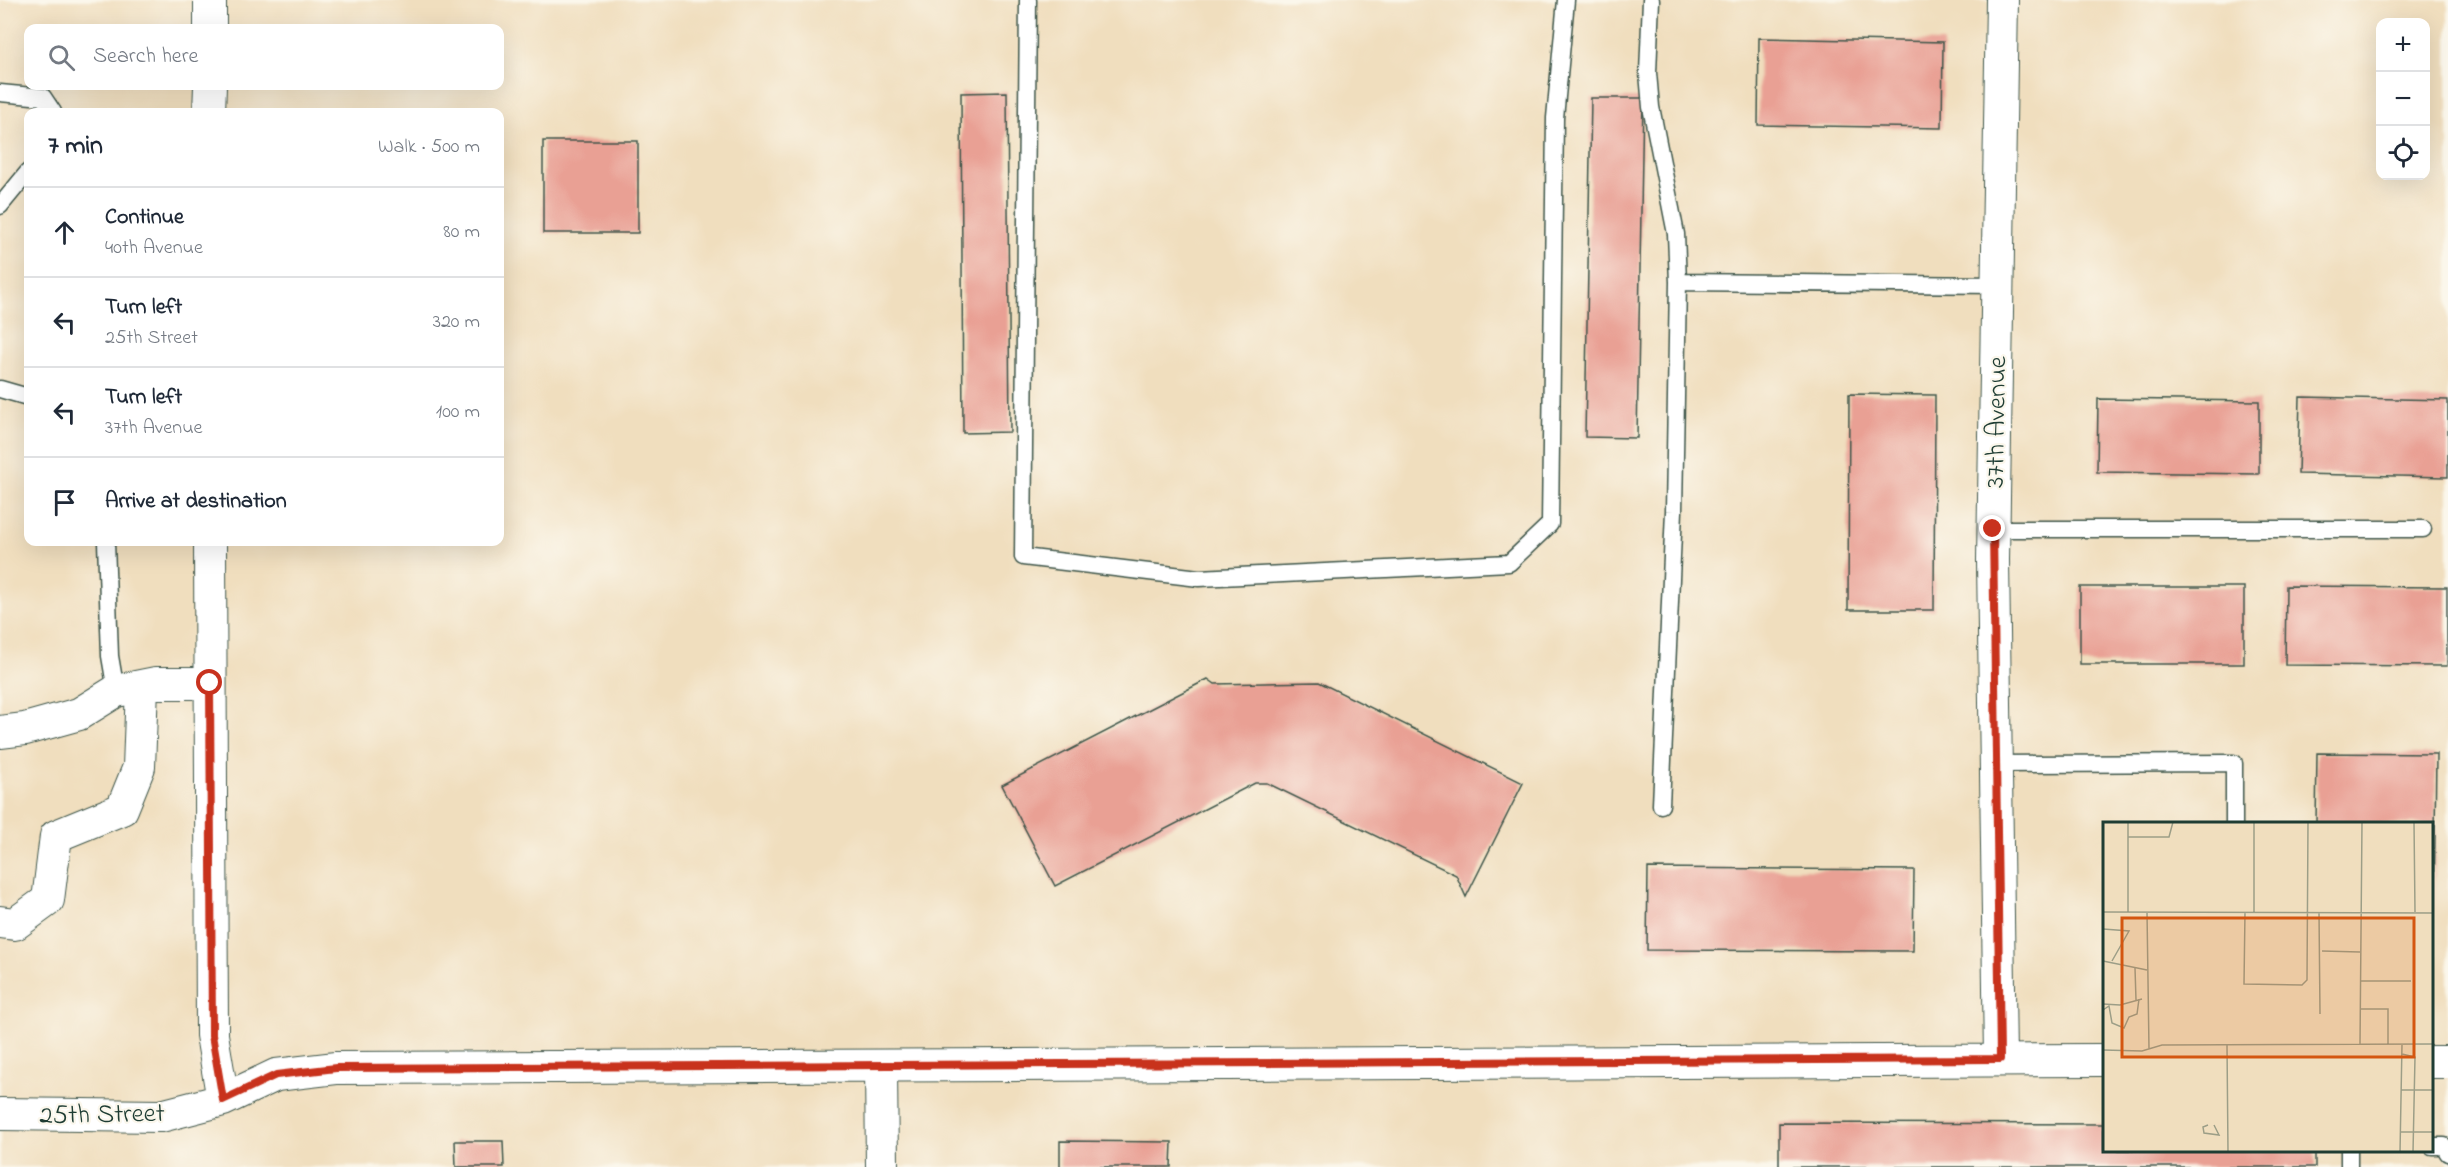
<!DOCTYPE html>
<html lang="en">
<head>
<meta charset="utf-8">
<style>
	:root { --surface:#fff; --page:#f6f6f7; --text:#1f2937; --muted:#747a83; --line:#e0e1e3 }
	body { margin:0; font-family:"Indie Flower",sans-serif; background:var(--page); color:var(--text) }
	.controls { position:absolute; right:18px; top:18px; display:grid; overflow:hidden; border-radius:12px; box-shadow:0 6px 24px #0002 }
	.controls button { width:54px; height:54px; display:grid; place-items:center; padding:0; border:0; border-bottom:2px solid var(--line); background:var(--surface); color:var(--text); font:30px sans-serif }
	.stop { position:absolute; width:18px; height:18px; margin:-14px; border:4px solid #c8321e; border-radius:50%; background:#fff }
	.stop.end { background:#c8321e; border-color:#fff; box-shadow:0 2px 6px #0008 }
	.list { margin:0; padding:0; list-style:none }
	h2 { display:flex; justify-content:space-between; align-items:center; height:78px; margin:0; padding:0 24px; font-size:26px }
	h2 small { font-size:20px; font-weight:400; color:var(--muted) }
	.list li { display:grid; grid-template-columns:39px 1fr auto; gap:18px; align-items:center; box-sizing:border-box; height:90px; padding:0 24px; border-top:2px solid var(--line) }
	.list b { display:block; font-size:22px; white-space:nowrap }
	.list p { margin:0; font-size:20px; white-space:nowrap; color:var(--muted) }
	.list em { font-size:20px; font-style:normal; color:var(--muted) }
	.icon { flex:none; width:33px; height:33px; fill:none; stroke:currentColor; stroke-width:2; stroke-linecap:round; stroke-linejoin:round }
	.map { position:relative; flex:none; width:2448px; height:1167px; overflow:hidden }
	.search { position:absolute; background:var(--surface); box-shadow:0 6px 24px #0002; left:24px; top:24px; width:480px; height:66px; display:flex; align-items:center; gap:15px; box-sizing:border-box; padding:0 21px; border-radius:12px; color:var(--muted); font-size:22px }
	.panel { position:absolute; background:var(--surface); box-shadow:0 6px 24px #0002; left:24px; top:108px; width:480px; height:438px; border-radius:12px }
	.map>svg:first-child { display:block }
	.building { fill:#e9a094 }
	.lines { fill:none; stroke-linecap:round; stroke-linejoin:round }
	.service-casing { stroke:#3e5549; stroke-width:19 }
	.minor-casing { stroke:#3e5549; stroke-width:34 }
	.service { stroke:#fff; stroke-width:16 }
	.minor { stroke:#fff; stroke-width:32 }
	.route { stroke:#c8321e; stroke-width:8 }
	.labels { text-anchor:middle; stroke-width:4.5; stroke-linejoin:round; paint-order:stroke }
	.street-label { font-size:27px; fill:#1f3d34; stroke:#fbf7ec }
	.inset-road { fill:none; stroke:#9c9e87; stroke-width:1.5 }
	.view { fill:#d45610; fill-opacity:0.15; stroke:#d45610; stroke-width:3 }
	.inset-edge { fill:none; stroke:#1f3d34; stroke-width:3 }
</style>
</head>
<body>
<div class="map">
<svg width="2448" height="1167" viewBox="0 0 2448 1167">
	<rect width="100%" height="100%" fill="#fbf7ec"/>
	<filter id="ink" filterUnits="userSpaceOnUse"><feTurbulence type="fractalNoise" baseFrequency=".0167" numOctaves="2"/><feDisplacementMap in="SourceGraphic" scale="12" xChannelSelector="R" yChannelSelector="G"/><feConvolveMatrix kernelMatrix="1 2 1 2 8 2 1 2 1" color-interpolation-filters="sRGB"/></filter>
	<filter id="wash" filterUnits="userSpaceOnUse"><feTurbulence type="fractalNoise" baseFrequency=".008" numOctaves="4" result="noise"/><feDisplacementMap in="SourceGraphic" scale="24" xChannelSelector="R" yChannelSelector="G"/><feGaussianBlur stdDeviation="1.35" result="paint"/><feColorMatrix in="noise" values="0 0 0 0 0 0 0 0 0 0 0 0 0 0 0 0 0 1.4 0 .05"/><feComposite in="paint" operator="in"/></filter>
	<g filter="url(#wash)">
		<rect width="100%" height="100%" fill="#f0debe"/>
		<g id="blocks">
			<path class="building" d="M1759,38L1943,42L1942,128L1758,125Z
				M1007,92L1010,432L963,433L961,93Z
				M1591,98H1643L1637,438L1585,437Z
				M543,141H638V233H543Z
				M1849,394L1935,395L1934,610H1848Z
				M2300,397L2448,400V477L2298,474Z
				M2098,399L2259,401V474L2097,472Z
				M2286,586L2447,587V666L2285,665Z
				M2080,587H2244V664H2080Z
				M1208,679L1215,684L1319,682L1523,783L1466,897L1456,875L1267,783H1255L1055,886L1002,785Z
				M2317,753L2436,754L2434,916L2432,824H2316Z
				M1648,868L1914,870L1913,951L1647,950Z
				M1779,1123L2104,1124V1150H2315V1167H1779Z
				M455,1141H503L504,1167H456Z
				M1060,1141L1172,1142L1171,1167H1060Z"/>
		</g>
	</g>
	<g filter="url(#ink)">
		<use href="#blocks" fill-opacity="0" stroke="#3e5549" stroke-width="1.5"/>
		<g class="lines">
			<g class="service-casing">
				<path id="service" d="M1028,0L1023,557L1199,578L1509,563L1550,524L1555,118L1566,0
					M1651,0L1648,73L1651,107L1676,234L1678,282L1674,511L1661,805
					M0,93L43,97L53,112
					M0,206L28,172
					M1678,282L1997,285
					M0,389L28,397
					M1993,529H2423
					M106,542L110,656L116,691
					M1996,764L2234,763V824
					M2432,1146H2444L2448,1153
					M2349,1167V1150"/>
			</g>
			<g class="minor-casing">
				<path id="minor" d="M210,28V0
					M209,112L210,86
					M210,542L212,1035L223,1100
					M0,732L25,729L79,714L116,691L156,683H210
					M0,922L15,924L48,900L56,836L122,809L139,767L142,687
					M2000,1059L1993,560L2002,0
					M2432,1062H2448
					M881,1066L882,1167
					M0,1114L161,1116L223,1100L276,1075L336,1068L2104,1060"/>
			</g>
			<use href="#service" class="service"/>
			<use href="#minor" class="minor"/>
		</g>
	</g>
	<g class="lines" filter="url(#ink)">
		<path class="route" d="M210,683L212,1035L223,1100L276,1075L336,1068L2000,1059L1993,529"/>
	</g>
	<g class="labels">
		<g class="street-label">
			<text transform="translate(1995 422) rotate(-89)" y="9">37th Avenue</text>
			<text transform="translate(102 1113) rotate(-1)" y="9">25th Street</text>
		</g>
	</g>
	<g transform="translate(2103 822)">
		<rect width="330" height="330" fill="#f0debe"/>
		<path class="inset-road" d="M151,0V90M311,0L312,90M25,15H66L70,0M0,90L330,91M25,90V0M44,90L46,227M142,90L141,162L199,163L204,158L205,0M216,90L217,192M0,107L26,109L9,139M219,129L257,130M0,139L44,148M32,146L33,178M257,159H308M0,182L17,183L39,177M257,187H285V222M0,188L6,184L9,201L21,206L26,195L34,192L36,177M257,222L259,0M124,223L125,330M0,228L39,229L59,223L330,222M299,232L312,235L310,330M298,268H330M105,303L100,305L101,311L116,313L111,303M298,310H330M297,330L299,222"/>
		<path class="view" d="M19,96H311V235H19Z"/>
		<rect width="330" height="330" class="inset-edge"/>
	</g>
</svg>
<div class="controls">
<button>+</button>
<button>−</button>
<button><svg class="icon" aria-label="locate" viewBox="0 0 24 24"><circle cx="12" cy="12" r="6"/><path d="M12 2v4M12 18v4M2 12h4M18 12h4"/></svg></button>
</div>
<div class="stop" style="left:210px;top:683px"></div>
<div class="stop end" style="left:1993px;top:529px"></div>
<div class="search"><svg class="icon" aria-label="search" viewBox="0 0 24 24"><circle cx="10" cy="10" r="6"/><path d="M15 15l6 6"/></svg>Search here</div>
<section class="panel">
<h2>7 min<small>Walk · 500 m</small></h2>
<ul class="list">
<li><svg class="icon" aria-label="ahead" viewBox="0 0 24 24"><path d="M12 20V5M6 11l6-6 6 6"/></svg><div><b>Continue</b><p>40th Avenue</p></div><em>80 m</em></li>
<li><svg class="icon" aria-label="left" viewBox="0 0 24 24"><path d="M17 20v-9H6M10 6l-5 5 5 5"/></svg><div><b>Turn left</b><p>25th Street</p></div><em>320 m</em></li>
<li><svg class="icon" aria-label="left" viewBox="0 0 24 24"><path d="M17 20v-9H6M10 6l-5 5 5 5"/></svg><div><b>Turn left</b><p>37th Avenue</p></div><em>100 m</em></li>
<li><svg class="icon" aria-label="arrive" viewBox="0 0 24 24"><path d="M6 21V4h12l-3 4 3 4H6"/></svg><div><b>Arrive at destination</b></div></li>
</ul>
</section>
</div>
</body>
</html>
